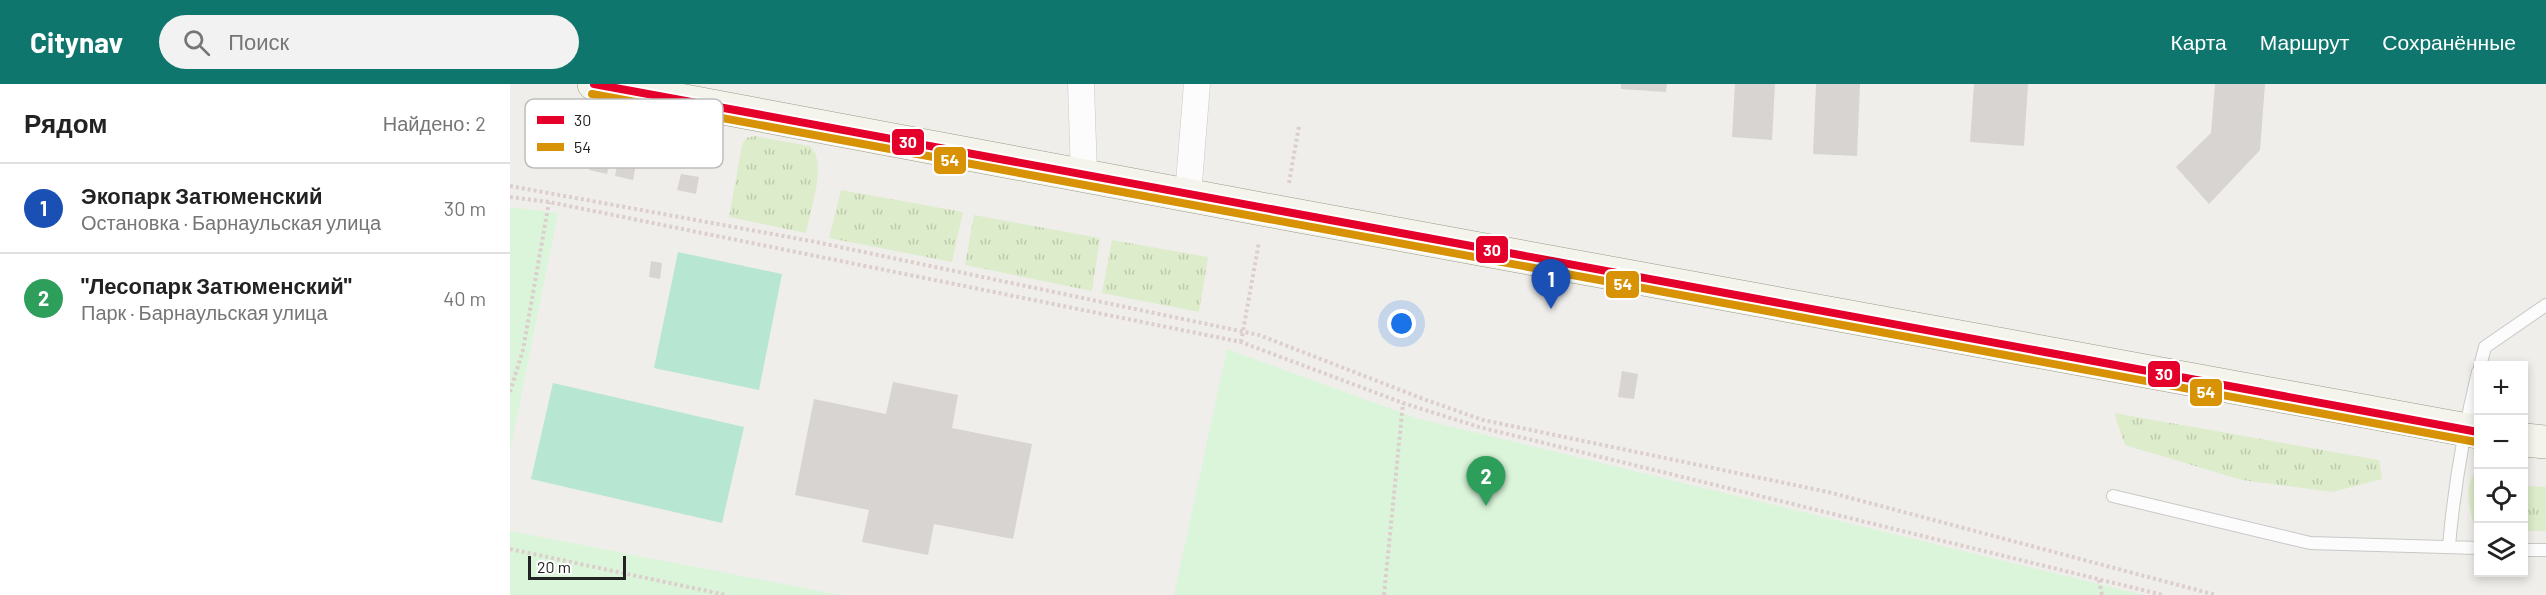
<!DOCTYPE html>
<html lang="ru">
<head>
<meta charset="utf-8">
<style>
	:root { --surface:#fff; --page:#f2f2f2; --text:#222; --muted:#767676; --line:#e0e0e0; --accent:#0f766e }
	body { margin:0; font-family:Barlow,sans-serif; background:var(--page); color:var(--text) }
	.controls { position:absolute; right:18px; bottom:18px; display:grid; overflow:hidden; border-radius:0px; box-shadow:0 3px 9px #0003 }
	.controls button { width:54px; height:54px; display:grid; place-items:center; padding:0; border:0; border-bottom:2px solid var(--line); background:var(--surface); color:var(--text); font:30px sans-serif }
	.scale { position:absolute; left:18px; bottom:15px; width:98px; box-sizing:border-box; padding-left:6px; border:3px solid #222; border-top:0; font-size:16px; line-height:21px; white-space:nowrap; color:#222; -webkit-text-stroke:4px #fff; paint-order:stroke }
	.you { position:absolute; left:892px; top:240px; width:21px; height:21px; margin:-15px; border:4px solid #fff; border-radius:50%; background:#1a73e8; box-shadow:0 0 0 9px #1a73e833 }
	.badge { display:grid; place-items:center; width:39px; height:39px; border-radius:50%; background:var(--accent); color:#fff; font-size:20px; font-weight:700 }
	.pin { position:absolute; translate:-50% -50px; filter:drop-shadow(0 2px 3px #0008) }
	.pin::after { content:''; position:absolute; top:32px; width:21px; height:18px; background:inherit; clip-path:polygon(0 0,100% 0,50% 100%) }
	.list { margin:0; padding:0; list-style:none }
	h2 { display:flex; justify-content:space-between; align-items:center; height:78px; margin:0; padding:0 24px; font-size:26px }
	h2 small { font-size:20px; font-weight:400; color:var(--muted) }
	.list li { display:grid; grid-template-columns:39px 1fr auto; gap:18px; align-items:center; box-sizing:border-box; height:90px; padding:0 24px; border-top:2px solid var(--line) }
	.list b { display:block; font-size:22px; white-space:nowrap }
	.list p { margin:0; font-size:20px; white-space:nowrap; color:var(--muted) }
	.list em { font-size:20px; font-style:normal; color:var(--muted) }
	.icon { flex:none; width:33px; height:33px; fill:none; stroke:currentColor; stroke-width:2; stroke-linecap:round; stroke-linejoin:round }
	.map { position:relative; flex:none; width:2036px; height:511px; overflow:hidden }
	header { display:flex; align-items:center; gap:36px; box-sizing:border-box; height:84px; padding:0 30px; background:var(--accent); color:#fff }
	header strong { font-size:28px }
	nav { display:flex; gap:33px; margin-inline-start:auto; font-size:21px }
	.search { width:420px; height:54px; background:var(--page); display:flex; align-items:center; gap:15px; box-sizing:border-box; padding:0 21px; border-radius:33px; color:var(--muted); font-size:22px }
	main { display:flex }
	aside { flex:1; background:var(--surface) }
	.map>svg:first-child { display:block }
	.grass { fill:url(#grass-tufts) }
	.park { fill:#daf5da }
	.pitch { fill:#b7e6d2 }
	.building { fill:#d7d4d2 }
	.lines { fill:none; stroke-linecap:round; stroke-linejoin:round }
	.lane-casing { stroke:#c9c8c7; stroke-width:14 }
	.street-casing { stroke:#c9c8c7; stroke-width:27 }
	.secondary-casing { stroke:#999a82; stroke-width:34 }
	.path { stroke:#dccecd; stroke-width:4; stroke-dasharray:3 3; stroke-linecap:butt }
	.lane { stroke:#fdfcfc; stroke-width:12 }
	.street { stroke:#fdfcfc; stroke-width:26 }
	.secondary { stroke:#f4f4ed; stroke-width:33 }
	.bus-1-casing { stroke:#fff; stroke-width:12 }
	.bus-2-casing { stroke:#fff; stroke-width:12 }
	.bus-1 { stroke:#e4002b; stroke-width:8 }
	.bus-2 { stroke:#d79205; stroke-width:8 }
	.key { fill:#fff; stroke:#bdbdbd; stroke-width:1.5 }
	.key-label { font-size:16px; fill:#222 }
	.line-badge { stroke:#fff; stroke-width:2 }
	.badge-label { font-size:16px; text-anchor:middle; font-weight:bold; fill:#fff }
</style>
</head>
<body>
<header>
<strong>Citynav</strong>
<div class="search"><svg class="icon" aria-label="search" viewBox="0 0 24 24"><circle cx="10" cy="10" r="6"/><path d="M15 15l6 6"/></svg>Поиск</div>
<nav><a>Карта</a><a>Маршрут</a><a>Сохранённые</a></nav>
</header>
<main>
<aside>
<h2>Рядом<small>Найдено: 2</small></h2>
<ul class="list">
<li><span class="badge" style="background:#1a4fb4">1</span><div><b>Экопарк Затюменский</b><p>Остановка · Барнаульская улица</p></div><em>30 m</em></li>
<li><span class="badge" style="background:#2e9e5b">2</span><div><b>&quot;Лесопарк Затюменский&quot;</b><p>Парк · Барнаульская улица</p></div><em>40 m</em></li>
</ul>
</aside>
<div class="map">
<svg width="2036" height="511" viewBox="0 0 2036 511">
	<defs>
		<pattern id="grass-tufts" width="24" height="20" patternUnits="userSpaceOnUse" patternTransform="scale(1.5)"><rect width="24" height="20" fill="#ddeccb"/><path d="M3 7l-1-3M5 7V3M7 7l1-3M15 17l-1-3M17 17v-4M19 17l1-3" fill="none" stroke="#bdcaae"/></pattern>
	</defs>
	<rect width="100%" height="100%" fill="#f0eeeb"/>
	<path class="grass" d="M244,52L300,62C318,79 300,126 296,149L219,133L232,61L236,54Z
		M331,106L453,128L442,178L319,154Z
		M464,131L590,154L582,207L455,181Z
		M602,156L698,173L689,228L592,209Z
		M1604,329L1869,376L1872,395L1822,408L1732,396L1615,361Z
		M1968,383V441L1963,438C1958,415 1954,402 1968,383Z
		M2014,402L2036,403V447H2014Z"/>
	<path class="park" d="M0,123L48,129L0,368Z
		M717,265L906,334L1634,511H664Z
		M0,447L330,511H0Z"/>
	<path class="pitch" d="M168,168L272,190L249,306L144,284Z
		M43,299L234,343L212,439L21,395Z"/>
	<path class="building" d="M1111,0H1157L1156,8L1111,5Z
		M1225,0H1265L1262,56L1222,53Z
		M1306,0H1350L1347,72L1303,70Z
		M1464,0H1518L1514,62L1460,58Z
		M1705,0H1755L1750,66L1699,120L1666,83L1701,49Z
		M82,71L101,75L97,90L79,86Z
		M108,77L126,80L123,96L105,92Z
		M171,90L189,93L186,110L167,106Z
		M141,177L152,179L150,195L139,193Z
		M1112,287L1128,290L1124,315L1108,313Z
		M383,298L448,311L442,344L522,360L503,455L424,440L418,471L352,458L359,426L285,411L304,315L376,330Z"/>
	<g class="lines">
		<g class="lane-casing">
			<path id="lane" d="M1970,282L1975,263L2036,221
				M1603,412L1800,459L1968,464
				M1939,462C1944,403 1954,346 1968,288
				M2014,466H2036"/>
		</g>
		<g class="street-casing">
			<path id="street" d="M571,0L574,91
				M678,111L687,0"/>
		</g>
		<g class="secondary-casing">
			<path id="secondary" d="M84,0L773,129L1968,348
				M2014,356L2036,358"/>
		</g>
		<path class="path" d="M779,99L789,42
			M0,102L306,158L749,251L916,316L973,336L1318,408L1706,511
			M0,113L39,118L731,258L893,319L969,343L1653,511
			M731,258L749,158
			M0,308L13,266L39,118
			M0,465L216,511
			M1589,496L1592,511
			M874,511L893,319"/>
		<use href="#lane" class="lane"/>
		<use href="#street" class="street"/>
		<use href="#secondary" class="secondary"/>
		<g class="bus-1-casing">
			<path id="bus-1" d="M84,0L1968,348"/>
		</g>
		<g class="bus-2-casing">
			<path id="bus-2" d="M82,10L1966,358"/>
		</g>
		<use href="#bus-1" class="bus-1"/>
		<use href="#bus-2" class="bus-2"/>
	</g>
	<rect x="15" y="15" width="198" height="69" rx="9" class="key"/>
	<rect x="27" y="32" width="27" height="8" fill="#e4002b"/>
	<rect x="27" y="59" width="27" height="8" fill="#d79205"/>
	<g class="key-label">
		<text x="64" y="42">30</text>
		<text x="64" y="69">54</text>
	</g>
	<g class="line-badge">
		<rect x="381" y="44" width="34" height="28" rx="6" fill="#e4002b"/>
		<rect x="423" y="62" width="34" height="29" rx="6" fill="#d79205"/>
		<rect x="965" y="151" width="34" height="29" rx="6" fill="#e4002b"/>
		<rect x="1095" y="186" width="35" height="29" rx="6" fill="#d79205"/>
		<rect x="1637" y="276" width="34" height="28" rx="6" fill="#e4002b"/>
		<rect x="1679" y="294" width="34" height="29" rx="6" fill="#d79205"/>
	</g>
	<g class="badge-label">
		<text x="398" y="64">30</text>
		<text x="440" y="82">54</text>
		<text x="982" y="172">30</text>
		<text x="1113" y="206">54</text>
		<text x="1654" y="296">30</text>
		<text x="1696" y="314">54</text>
	</g>
</svg>
<div class="controls">
<button>+</button>
<button>−</button>
<button><svg class="icon" aria-label="locate" viewBox="0 0 24 24"><circle cx="12" cy="12" r="6"/><path d="M12 2v4M12 18v4M2 12h4M18 12h4"/></svg></button>
<button><svg class="icon" aria-label="layers" viewBox="0 0 24 24"><path d="M12 4l9 5-9 5-9-5zM3 14l9 5 9-5"/></svg></button>
</div>
<div class="scale">20 m</div>
<div class="you"></div>
<div class="pin badge" style="left:1041px;top:225px;background:#1a4fb4">1</div>
<div class="pin badge" style="left:976px;top:422px;background:#2e9e5b">2</div>
</div>
</main>
</body>
</html>
